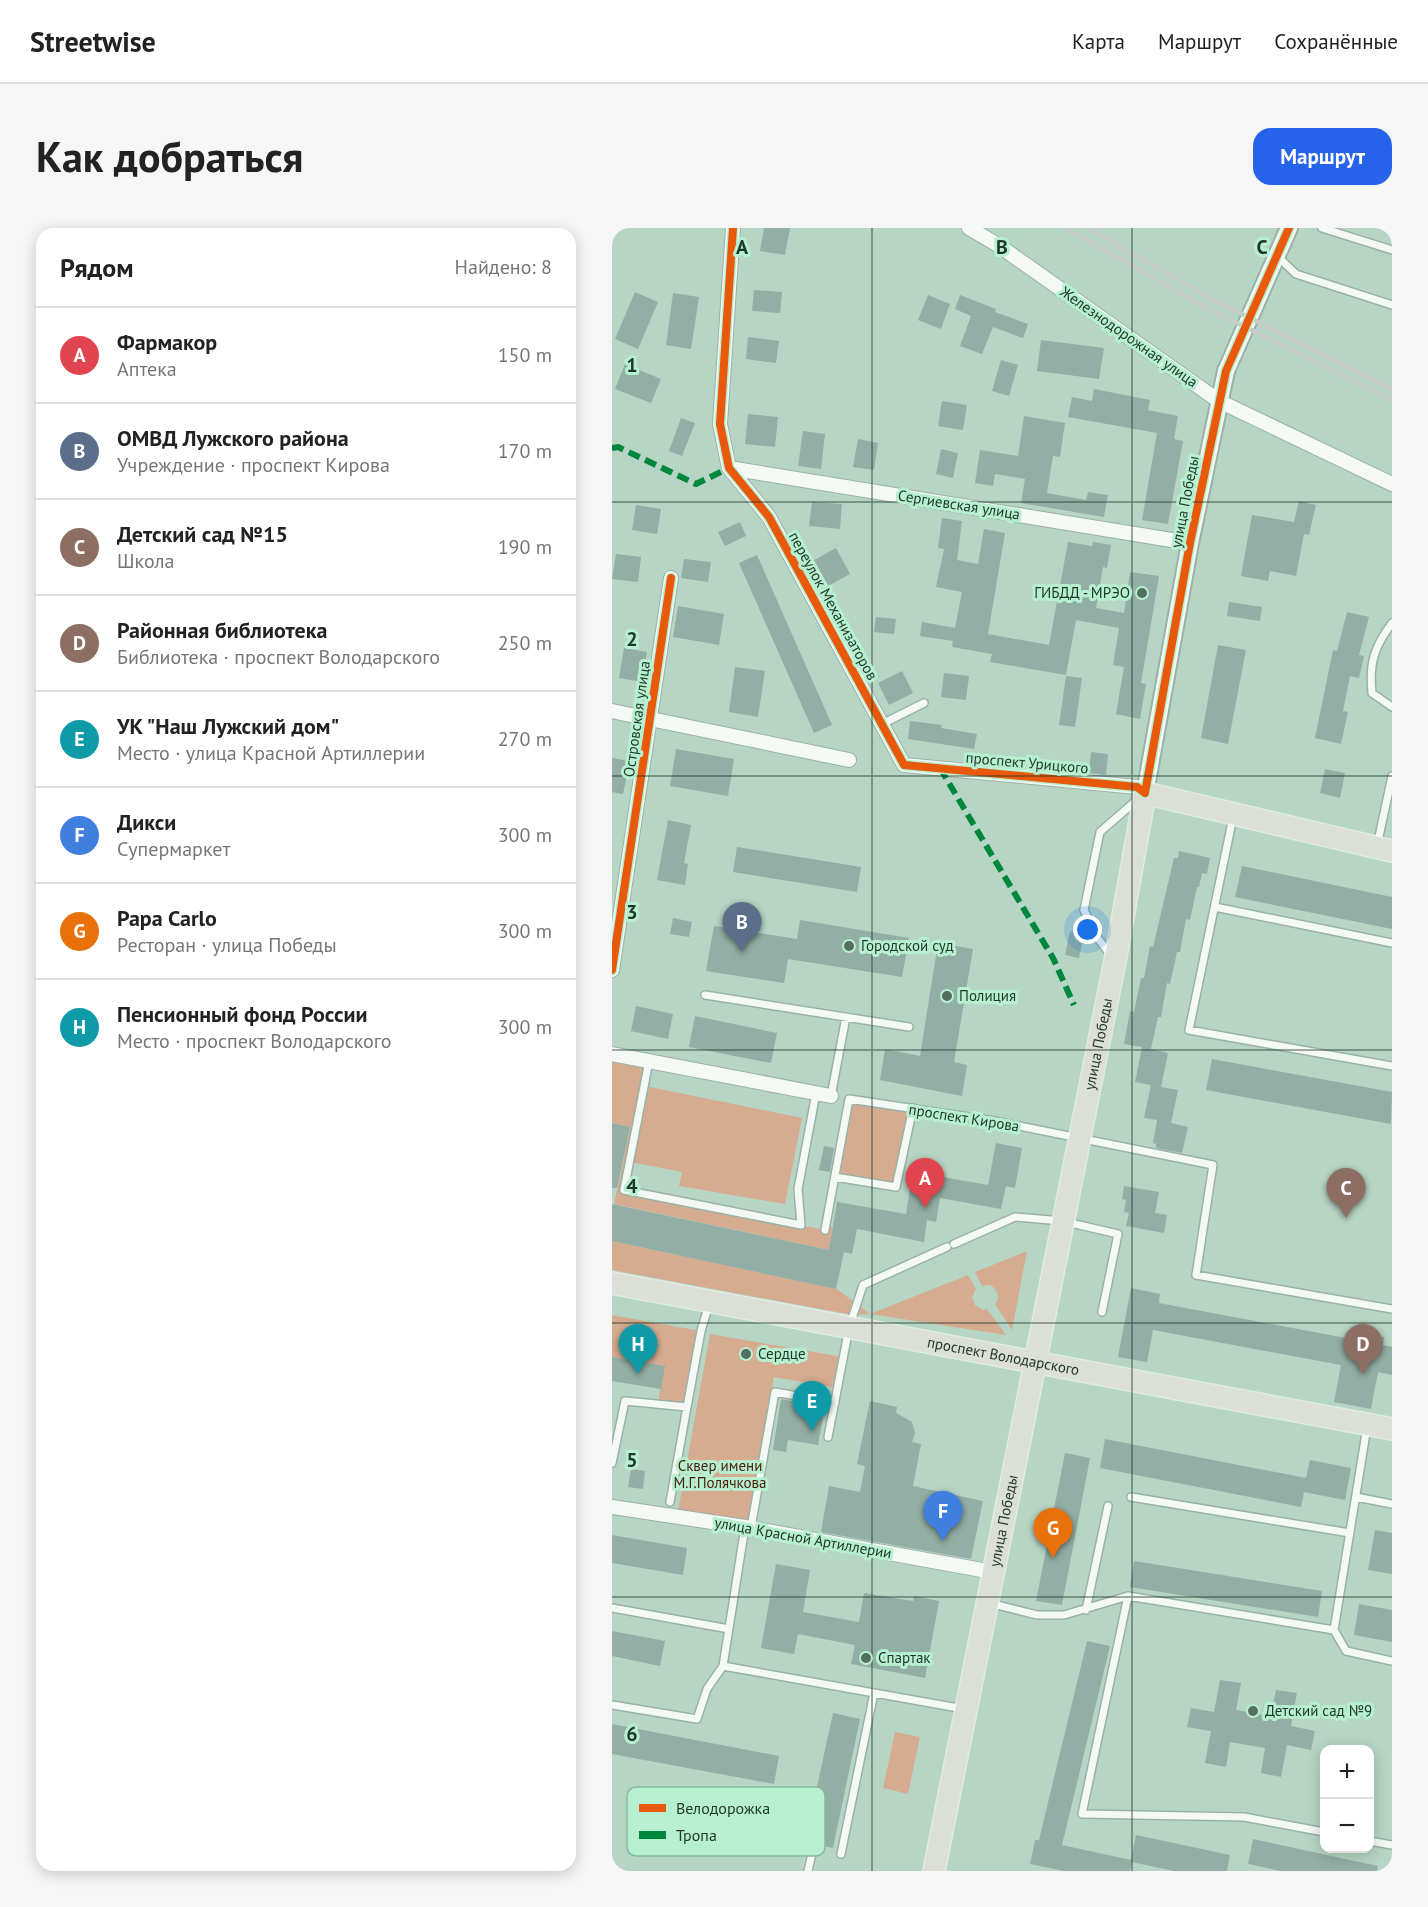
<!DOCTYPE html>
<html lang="ru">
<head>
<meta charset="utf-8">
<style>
	:root { --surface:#fff; --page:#f6f6f6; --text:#222; --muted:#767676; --line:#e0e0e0; --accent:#2563eb }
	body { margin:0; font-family:"PT Sans",sans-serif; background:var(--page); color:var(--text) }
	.controls { position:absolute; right:18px; bottom:18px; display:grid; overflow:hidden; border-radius:12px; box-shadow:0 3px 15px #0003 }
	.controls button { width:54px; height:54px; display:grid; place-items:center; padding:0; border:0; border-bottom:2px solid var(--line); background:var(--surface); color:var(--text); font:30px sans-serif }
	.you { position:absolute; left:476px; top:702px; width:21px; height:21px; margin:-15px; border:4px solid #fff; border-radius:50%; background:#1a73e8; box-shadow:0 0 0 9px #1a73e833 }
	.badge { display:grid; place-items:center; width:39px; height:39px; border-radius:50%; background:var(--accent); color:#fff; font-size:20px; font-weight:700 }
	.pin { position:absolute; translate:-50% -50px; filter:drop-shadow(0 2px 3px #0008) }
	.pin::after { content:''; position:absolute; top:32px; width:21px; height:18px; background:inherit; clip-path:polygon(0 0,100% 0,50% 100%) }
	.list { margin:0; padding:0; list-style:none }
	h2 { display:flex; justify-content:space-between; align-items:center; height:78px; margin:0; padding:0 24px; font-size:26px }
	h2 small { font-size:20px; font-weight:400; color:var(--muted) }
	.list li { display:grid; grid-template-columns:39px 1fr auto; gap:18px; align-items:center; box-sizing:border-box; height:96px; padding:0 24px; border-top:2px solid var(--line) }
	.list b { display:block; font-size:22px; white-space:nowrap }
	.list p { margin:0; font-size:20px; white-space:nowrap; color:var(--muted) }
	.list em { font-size:20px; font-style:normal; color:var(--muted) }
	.map { position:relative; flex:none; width:780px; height:1643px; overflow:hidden; border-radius:18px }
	header { display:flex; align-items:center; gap:36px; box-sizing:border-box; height:84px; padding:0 30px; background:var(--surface); border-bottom:2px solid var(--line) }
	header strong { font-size:28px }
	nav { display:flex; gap:33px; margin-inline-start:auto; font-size:21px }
	.intro { display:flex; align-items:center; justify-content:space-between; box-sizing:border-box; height:144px; padding:0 36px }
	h1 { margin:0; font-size:42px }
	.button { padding:15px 27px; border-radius:18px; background:var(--accent); color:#fff; font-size:21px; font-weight:700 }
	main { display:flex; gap:36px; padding:0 36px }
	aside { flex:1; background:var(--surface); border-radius:18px; box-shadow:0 3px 15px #0003 }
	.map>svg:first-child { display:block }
	.green { fill:#d6ac91 }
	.building { fill:#93aea4 }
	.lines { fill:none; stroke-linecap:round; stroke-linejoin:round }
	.service-casing { stroke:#9ab2a5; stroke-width:10 }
	.minor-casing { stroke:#9ab2a5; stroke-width:16 }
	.tertiary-casing { stroke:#9ab2a5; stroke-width:20 }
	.primary-casing { stroke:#dfece4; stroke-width:24 }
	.service { stroke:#f4f9f6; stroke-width:7 }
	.minor { stroke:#f4f9f6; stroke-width:14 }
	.tertiary { stroke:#f4f9f6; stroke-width:16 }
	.primary { stroke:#dcdfd6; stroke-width:21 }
	.rail { stroke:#c4cdc8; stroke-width:4.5 }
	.quiet { stroke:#00873e; stroke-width:6; stroke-dasharray:12 6; stroke-linecap:butt }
	.cycleway-casing { stroke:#b7f0d0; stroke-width:11 }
	.cycleway { stroke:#e8590c; stroke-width:8 }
	.grid { fill:none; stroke:#1f362a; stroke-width:1.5; stroke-opacity:0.55 }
	.poi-dot { fill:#546e60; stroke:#b7f0d0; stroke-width:2 }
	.labels { text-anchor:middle; stroke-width:6; stroke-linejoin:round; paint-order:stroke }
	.street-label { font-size:15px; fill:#1f362a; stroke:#b7f0d0 }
	.poi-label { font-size:15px; fill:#1f362a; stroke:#b7f0d0; text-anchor:start }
	.park-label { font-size:15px; fill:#4a1c0a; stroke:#b7f0d0 }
	.key { fill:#b7f0d0; stroke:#89b89e; stroke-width:1.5 }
	.key-label { font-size:16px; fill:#1f362a }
	.grid-label { font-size:20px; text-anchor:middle; font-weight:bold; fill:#1f362a; stroke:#b7f0d0; stroke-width:6; stroke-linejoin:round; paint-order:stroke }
</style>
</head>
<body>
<header>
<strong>Streetwise</strong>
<nav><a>Карта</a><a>Маршрут</a><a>Сохранённые</a></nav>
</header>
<div class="intro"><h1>Как добраться</h1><a class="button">Маршрут</a></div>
<main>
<aside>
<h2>Рядом<small>Найдено: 8</small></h2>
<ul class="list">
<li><span class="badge" style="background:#e0444e">A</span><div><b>Фармакор</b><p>Аптека</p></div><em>150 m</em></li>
<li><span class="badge" style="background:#5c6f8a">B</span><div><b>ОМВД Лужского района</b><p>Учреждение · проспект Кирова</p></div><em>170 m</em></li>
<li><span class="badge" style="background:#8d6e63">C</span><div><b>Детский сад №15</b><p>Школа</p></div><em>190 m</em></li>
<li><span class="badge" style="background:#8d6e63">D</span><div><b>Районная библиотека</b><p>Библиотека · проспект Володарского</p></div><em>250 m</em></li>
<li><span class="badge" style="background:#0f9aa8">E</span><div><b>УК &quot;Наш Лужский дом&quot;</b><p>Место · улица Красной Артиллерии</p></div><em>270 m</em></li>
<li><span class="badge" style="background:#3f7fe0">F</span><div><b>Дикси</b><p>Супермаркет</p></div><em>300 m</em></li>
<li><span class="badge" style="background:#e8710a">G</span><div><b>Papa Carlo</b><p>Ресторан · улица Победы</p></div><em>300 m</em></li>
<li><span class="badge" style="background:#0f9aa8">H</span><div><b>Пенсионный фонд России</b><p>Место · проспект Володарского</p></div><em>300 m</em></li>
</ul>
</aside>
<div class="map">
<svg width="780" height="1643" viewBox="0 0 780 1643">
	<rect width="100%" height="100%" fill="#b7d5c4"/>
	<path class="green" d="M0,826L37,833L33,858L190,890L173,976L67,958L70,944L18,934L12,962L213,1002L221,998L217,1022L2,976L18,899L0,895Z
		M237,871L301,880L284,959L223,949Z
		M0,1013L225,1061L258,1086L356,1047L364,1061L360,1069L363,1077L371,1082L375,1081L394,1107L258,1086L241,1087L0,1042Z
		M415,1023L400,1102L383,1076C388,1069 386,1062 378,1057L370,1058L363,1044Z
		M0,1087L89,1103L75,1179L46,1176L52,1138L0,1129Z
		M98,1106L231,1129L225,1160L162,1149L136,1295L66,1283Z
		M283,1504L308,1509L296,1566L271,1560Z"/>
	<path class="building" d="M152,0H178L173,27L148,23Z
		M142,62L170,64L168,85L140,83Z
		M23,64L46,74L26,121L3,111Z
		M61,65L87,69L79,121L54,117Z
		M316,67L338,76L329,101L306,92Z
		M348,67L384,81L383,84L416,96L411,110L381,99L370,126L348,118L359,88L343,81Z
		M136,109L167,113L164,135L134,131Z
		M429,112L492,120L487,151L425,143Z
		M389,132L406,137L397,168L380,163Z
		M13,136L49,151L39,175L3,161Z
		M482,161L538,172L536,182L566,188L562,211L571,213L556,296L530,292L545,205L456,189L460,169L480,173Z
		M330,173L355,177L351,202L326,198Z
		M136,186L166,189L163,219L133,216Z
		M412,188L453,195L448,229L441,228L435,265L474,272L476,264L496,267L492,289L409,275L413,251L383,246L381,258L363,255L368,222L406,228Z
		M69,190L83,195L70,228L57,223Z
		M191,203L213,206L209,241L186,238Z
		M246,211L266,215L262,242L241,239Z
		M329,221L346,225L341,250L324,246Z
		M687,273L704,277L697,307L692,306L684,348L658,343L656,353L629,348L640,287L682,294Z
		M200,274L230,276L228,301L197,298Z
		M24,277L49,281L45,306L20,302Z
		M330,290L350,293L345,332L366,336L372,301L393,305L376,406L437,417L456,314L480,318L481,314L499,317L495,340L491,339L484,380L512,385L518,344L547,348L529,455L534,456L528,491L504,486L512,439L501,437L507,400L464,392L454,447L378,434L380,426L340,419L341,413L308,408L310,394L343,400L350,364L324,359L332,321L326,320Z
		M128,294L134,308L113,318L106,304Z
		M224,320L238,346L216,358L202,332Z
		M4,326L29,329L26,354L0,351Z
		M145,327L220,497L202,505L127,335Z
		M72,331L99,334L96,354L69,350Z
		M617,374L650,379L648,393L615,388Z
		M66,378L112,386L107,417L61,409Z
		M735,384L757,389L747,427L752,428L747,450L738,448L731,483L736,484L729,516L703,510L721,422L725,423Z
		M264,389L284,391L282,406L262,404Z
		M606,417L634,422L616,516L589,510Z
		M12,420L35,424L30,454L7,450Z
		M123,439L153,443L146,489L117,484Z
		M290,443L301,465L277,477L266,455Z
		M332,445L357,448L354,472L329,469Z
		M454,448L470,450L463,499L447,497Z
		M298,493L330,497L329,500L365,506L362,521L296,511Z
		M64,521L122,531L116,568L58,558Z
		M479,524L496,526L494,547L477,545Z
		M0,530L18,533L11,566L0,564Z
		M713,541L733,545L728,570L708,565Z
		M56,592L79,597L72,635L76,636L73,657L45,652Z
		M125,619L249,639L245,664L121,644Z
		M567,623L598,630L595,646L590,645L587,659H585L578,692L574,691L568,724H565L558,756L555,755L549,789H546L539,821L556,825L549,859L566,862L559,895L576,899L570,925L544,920V916L541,915L545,892L532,890L539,857L523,854L530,819L512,816L518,783L522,784L529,750H532L538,718L541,719L562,630H566Z
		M630,638L780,669V701L623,669Z
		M61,690L80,694L77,709L58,706Z
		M188,692L297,710L290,749L176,731L172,755L94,743L102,698L185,711Z
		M458,703L472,706L467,730L453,727Z
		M326,715L361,721L342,834L355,837L350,868L268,852L273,821L308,828Z
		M24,778L61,786L56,811L19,803Z
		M83,788L165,805L159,835L77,819Z
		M600,831L780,864L779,896L594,862Z
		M0,895L18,899L5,960H0Z
		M384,915L410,920L403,960L394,958L389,981L328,970L324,994L315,992L312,1014L245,1001L240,1026L232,1024L224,1061L0,1013V976L217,1022L225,974L294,986L298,960L305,961L308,945L376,957Z
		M212,918L222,920L218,944L207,942Z
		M512,958L547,964L543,985L555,987L552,1005L514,998L517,985L512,984L514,972L510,971Z
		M519,1060L548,1066L547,1075L734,1110L736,1103L772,1109L771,1117L780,1119V1147L766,1144L759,1181L722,1174L729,1137L541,1102L535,1134L506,1129Z
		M0,1129L53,1138L49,1161L0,1153Z
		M169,1171L213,1179L206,1217L176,1212L174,1224L161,1222Z
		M258,1173L285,1179L284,1185L300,1194L303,1205L300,1214L309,1216L301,1258L371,1273L359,1331L209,1304L217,1258L248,1264L253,1238L245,1236Z
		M493,1211L694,1250L698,1232L739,1240L733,1272L692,1264L689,1279L488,1240Z
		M453,1225L478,1230L450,1377L424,1373Z
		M19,1241L33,1243L31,1261L16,1259Z
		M763,1302L780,1305V1346L756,1342Z
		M0,1307L75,1320L71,1347L0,1335Z
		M522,1333L710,1363L706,1389L518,1359Z
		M164,1336L198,1342L191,1384L247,1394L252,1365L301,1373L302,1368L327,1373L313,1450L239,1436L243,1417L186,1406L182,1426L149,1420Z
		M747,1376L780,1382V1414L742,1407Z
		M0,1403L53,1413L48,1438L0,1428Z
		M475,1413L498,1418L450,1617L519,1632L524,1607L618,1627L615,1643H562L520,1634L518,1643H452L418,1636L423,1612H427Z
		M608,1452L629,1455L624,1482L659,1488L664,1462L685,1465L679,1498L703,1503L699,1522L675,1517L669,1549L649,1545L653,1520L618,1514L614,1539L593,1535L599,1503L575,1499L579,1480L602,1484Z
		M221,1485L248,1491L221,1620L193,1614Z
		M0,1496L167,1528L162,1556L0,1526Z
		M641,1611L766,1638L765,1643H669L636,1636Z"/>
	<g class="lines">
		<g class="service-casing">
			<path id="service" d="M710,0L780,22
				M665,28L684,46L780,77
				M780,395C762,419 757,435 760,465L780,479
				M270,496L312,475
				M621,589L577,802L780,838
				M765,618L780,548
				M603,679L780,715
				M500,729L485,709L472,682L488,604L526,571
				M93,767L297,799
				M37,833L12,962L189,997L186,961L204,865
				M219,868L234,789
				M223,949L284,959L301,880
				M213,1002L237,871L377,892L601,937L584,1047L780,1081
				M342,1016L403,989L450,993L506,1006L490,1084
				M216,1209L237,1100L251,1057L335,1019
				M0,1235L13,1173L75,1179L89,1103L97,1076
				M519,1269L738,1305
				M744,1269L780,1276
				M58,1274L75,1179
				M140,1294L163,1164L223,1175
				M516,1368L470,1586L632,1589L712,1604
				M377,1375L425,1387H452L516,1368L722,1402L734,1423L780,1433
				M0,1380L117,1401
				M474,1382L496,1278
				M722,1402L755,1199
				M111,1438L352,1481
				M0,1477L85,1491L95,1461L111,1438L133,1299
				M758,1613L780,1617
				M229,1626L262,1465
				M196,1643L201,1621"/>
		</g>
		<g class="minor-casing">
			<path id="minor" d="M121,0L108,196L117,240L157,289L292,537L525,559L533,565
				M357,0L386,17L607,173L780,256
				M117,240L578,315
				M0,483L237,532
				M0,742L59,350
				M0,826L219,868
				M0,1279L133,1299L381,1344"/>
		</g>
		<g class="tertiary-casing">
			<path id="tertiary" d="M533,565L578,315L614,143L677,0"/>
		</g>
		<g class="primary-casing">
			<g id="primary">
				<path id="s1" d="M0,1055L780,1201"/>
				<path id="s2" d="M322,1643L503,733L533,565L780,623"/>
			</g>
		</g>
		<use href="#service" class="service"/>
		<use href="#minor" class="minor"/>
		<use href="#tertiary" class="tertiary"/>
		<use href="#primary" class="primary"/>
		<path class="rail" d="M453,0L595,80L780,172
			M476,0L600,71L780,161"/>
		<path class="quiet" d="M0,220L6,219L84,256L117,240
			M328,540L441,730L462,777"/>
		<g class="cycleway-casing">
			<path id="cycleway" d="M121,0L108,196L117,240L157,289L292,537L525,559L533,565
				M533,565L578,315L614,143L677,0
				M0,742L59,350"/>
		</g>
		<use href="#cycleway" class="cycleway"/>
	</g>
	<path class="grid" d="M260,0V1643M520,0V1643M0,274H780M0,548H780M0,822H780M0,1095H780M0,1369H780"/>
	<g class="poi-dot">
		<circle cx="530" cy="365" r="6"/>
		<circle cx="237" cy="718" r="6"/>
		<circle cx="335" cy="768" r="6"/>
		<circle cx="134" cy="1126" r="6"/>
		<circle cx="254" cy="1430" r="6"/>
		<circle cx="641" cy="1483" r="6"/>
	</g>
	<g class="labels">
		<g class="street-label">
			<text transform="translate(517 109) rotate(35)" y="5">Железнодорожная улица</text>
			<text transform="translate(573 274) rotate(-79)" y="5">улица Победы</text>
			<text transform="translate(347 277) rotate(9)" y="5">Сергиевская улица</text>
			<text transform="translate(221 378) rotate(61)" y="5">переулок Механизаторов</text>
			<text transform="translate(25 491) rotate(-82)" y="5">Островская улица</text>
			<text transform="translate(415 535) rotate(5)" y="5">проспект Урицкого</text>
			<text dy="5" stroke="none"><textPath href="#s2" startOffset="843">улица Победы</textPath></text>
			<text transform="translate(352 890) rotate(9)" y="5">проспект Кирова</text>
			<text dy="5" stroke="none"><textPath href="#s1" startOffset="398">проспект Володарского</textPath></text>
			<text dy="5" stroke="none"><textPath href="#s2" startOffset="357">улица Победы</textPath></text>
			<text transform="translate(191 1310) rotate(10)" y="5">улица Красной Артиллерии</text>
		</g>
		<g class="poi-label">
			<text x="518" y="370" text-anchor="end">ГИБДД - МРЭО</text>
			<text x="249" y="723">Городской суд</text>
			<text x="347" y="773">Полиция</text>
			<text x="146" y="1131">Сердце</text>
			<text x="266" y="1435">Спартак</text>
			<text x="653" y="1488">Детский сад №9</text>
		</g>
		<g class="park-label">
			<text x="108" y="1243">Сквер имени<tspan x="108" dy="17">М.Г.Полячкова</tspan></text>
		</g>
	</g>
	<rect x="15" y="1559" width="198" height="69" rx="9" class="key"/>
	<rect x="27" y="1576" width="27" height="8" fill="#e8590c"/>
	<rect x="27" y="1603" width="27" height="8" fill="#00873e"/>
	<g class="key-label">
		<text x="64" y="1586">Велодорожка</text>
		<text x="64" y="1613">Тропа</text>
	</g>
	<g class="grid-label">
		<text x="130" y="26">A</text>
		<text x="390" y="26">B</text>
		<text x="650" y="26">C</text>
		<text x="20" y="144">1</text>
		<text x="20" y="418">2</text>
		<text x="20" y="691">3</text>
		<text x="20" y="965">4</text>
		<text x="20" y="1239">5</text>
		<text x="20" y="1513">6</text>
	</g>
</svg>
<div class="controls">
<button>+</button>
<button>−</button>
</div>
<div class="you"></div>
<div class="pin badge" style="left:313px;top:980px;background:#e0444e">A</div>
<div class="pin badge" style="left:130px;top:724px;background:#5c6f8a">B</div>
<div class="pin badge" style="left:734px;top:990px;background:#8d6e63">C</div>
<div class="pin badge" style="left:751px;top:1146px;background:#8d6e63">D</div>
<div class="pin badge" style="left:200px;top:1203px;background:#0f9aa8">E</div>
<div class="pin badge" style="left:331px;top:1313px;background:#3f7fe0">F</div>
<div class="pin badge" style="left:441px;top:1330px;background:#e8710a">G</div>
<div class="pin badge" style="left:26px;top:1146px;background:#0f9aa8">H</div>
</div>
</main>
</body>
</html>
